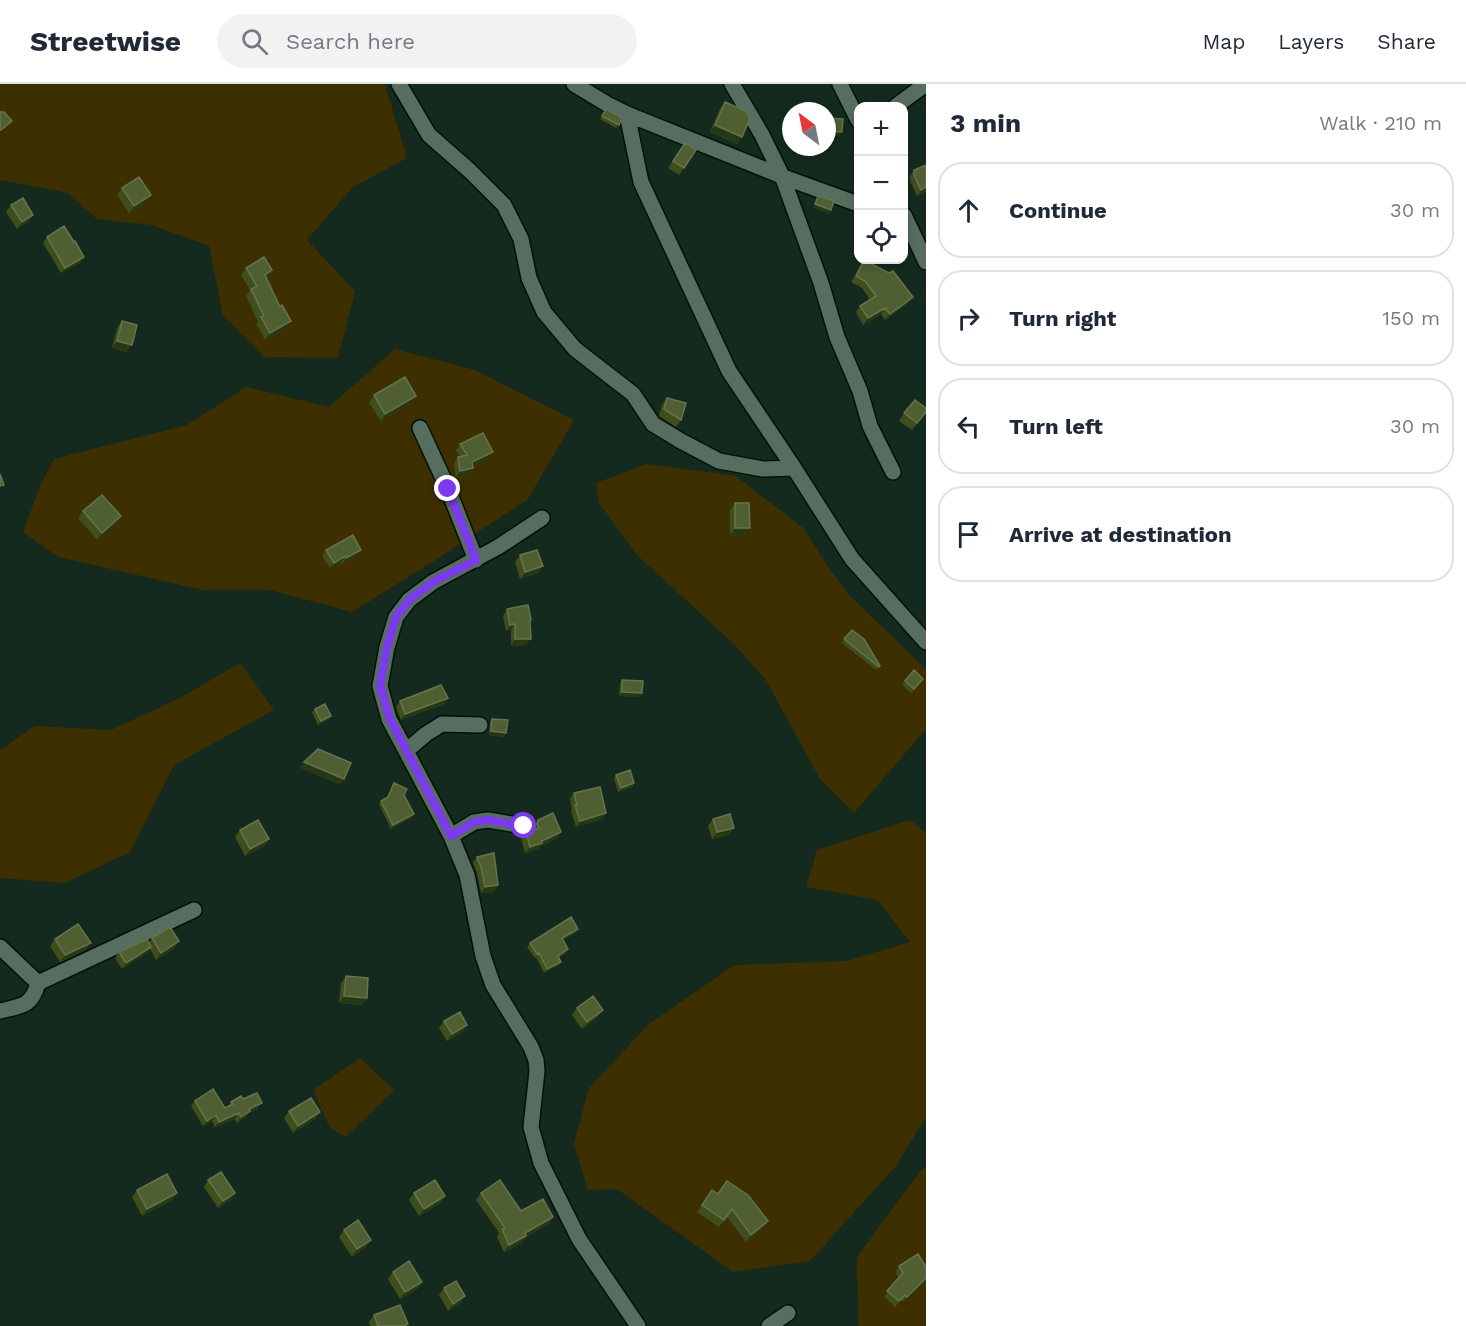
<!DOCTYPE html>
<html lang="en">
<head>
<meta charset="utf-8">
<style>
	:root { --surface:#fff; --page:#f2f2f3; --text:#1f2937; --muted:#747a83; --line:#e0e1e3 }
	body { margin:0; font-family:"Work Sans",sans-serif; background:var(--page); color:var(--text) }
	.controls { position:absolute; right:18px; top:18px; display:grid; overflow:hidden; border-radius:12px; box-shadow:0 3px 9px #0003 }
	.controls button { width:54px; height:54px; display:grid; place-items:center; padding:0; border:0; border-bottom:2px solid var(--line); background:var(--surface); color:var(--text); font:30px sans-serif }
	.compass { position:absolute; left:782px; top:18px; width:54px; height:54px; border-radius:50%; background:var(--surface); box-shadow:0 3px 9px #0003; rotate:328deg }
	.stop { position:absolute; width:18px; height:18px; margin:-14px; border:4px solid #7c3aed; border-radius:50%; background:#fff }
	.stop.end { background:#7c3aed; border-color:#fff; box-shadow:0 2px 6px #0008 }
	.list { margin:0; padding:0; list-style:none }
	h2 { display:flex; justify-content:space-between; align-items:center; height:78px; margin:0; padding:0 24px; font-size:26px }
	h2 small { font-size:20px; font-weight:400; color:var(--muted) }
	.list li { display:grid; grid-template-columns:39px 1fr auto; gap:18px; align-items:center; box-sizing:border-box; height:96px; margin:0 12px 12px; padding:0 12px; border:2px solid var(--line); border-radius:24px }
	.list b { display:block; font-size:22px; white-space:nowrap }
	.list em { font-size:20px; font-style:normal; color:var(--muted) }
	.icon { flex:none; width:33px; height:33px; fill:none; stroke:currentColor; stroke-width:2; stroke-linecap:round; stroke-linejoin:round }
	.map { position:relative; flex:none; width:926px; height:1242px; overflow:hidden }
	header { display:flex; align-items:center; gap:36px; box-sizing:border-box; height:84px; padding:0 30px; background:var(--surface); border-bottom:2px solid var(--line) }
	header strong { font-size:28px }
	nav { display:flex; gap:33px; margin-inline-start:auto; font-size:21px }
	.search { width:420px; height:54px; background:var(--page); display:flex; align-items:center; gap:15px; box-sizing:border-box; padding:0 21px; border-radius:33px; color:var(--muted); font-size:22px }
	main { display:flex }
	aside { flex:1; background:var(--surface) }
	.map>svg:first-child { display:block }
	.green { fill:#3e2f00 }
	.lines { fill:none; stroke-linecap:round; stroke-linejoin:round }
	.minor-casing { stroke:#011208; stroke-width:18 }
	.minor { stroke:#566d5f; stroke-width:15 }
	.wall { fill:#3f4e1c }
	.shaded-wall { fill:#273914 }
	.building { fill:#4f5f31; stroke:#65744c; stroke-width:1.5 }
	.route { stroke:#7c3aed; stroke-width:8 }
</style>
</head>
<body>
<header>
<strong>Streetwise</strong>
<div class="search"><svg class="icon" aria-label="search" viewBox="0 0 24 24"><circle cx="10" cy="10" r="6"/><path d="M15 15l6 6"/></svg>Search here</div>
<nav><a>Map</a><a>Layers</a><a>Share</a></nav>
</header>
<main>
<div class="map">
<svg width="926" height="1242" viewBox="0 0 926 1242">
	<rect width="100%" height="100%" fill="#152a1e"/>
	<path class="green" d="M0,0H385L407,74L353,103L307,156L355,207L338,274L264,273L223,231L209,162L152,141L97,135L68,109L0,96Z
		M395,265L475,286L574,336L528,415L437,475L352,528L270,506H203L58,473L23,448L40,402L54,375L187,341L246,303L329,323Z
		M647,380L736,392L803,444L831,487L850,512L926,585V645L854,729L820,695L766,596L735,561L638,472L599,419L596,399Z
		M240,579L274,626L174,681L130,768L65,799L0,794V666L35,642L111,646L180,614Z
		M910,736L926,749V1033L896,1082L810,1177L733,1188L617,1105L588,1106L574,1059L589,1004L648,941L734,881L847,877L910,858L878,816L806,803L817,766Z
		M360,974L394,1006L346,1053L330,1044L313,1006Z
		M926,1084V1242H858L857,1173L921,1086Z"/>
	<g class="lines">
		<g class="minor-casing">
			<path id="minor" d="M399,0L429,51L470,87L504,121L521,155L529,194L544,228L575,265L633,310L653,340L681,357L719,377L763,385L794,384
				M574,0L607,20L627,30L789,95L858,120
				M732,0L762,51L782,92L821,199L837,253L860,307L870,342L893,388
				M840,0L858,36
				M896,22L926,0
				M627,30L641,98L729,287L794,384L852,475L926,558
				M904,131L926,178
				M420,344L448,405L476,476
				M542,434L498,463L433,498L409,516L396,533L387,563L380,602L389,635L451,752L467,791L483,872L493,901L531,963L536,976L537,987L531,1043L541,1079L579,1155L638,1242
				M406,667L426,650L442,640L480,641
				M451,752L474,738L488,736L524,742
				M0,863L38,899
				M0,927C22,922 32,922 38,899L194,826
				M769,1242L788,1229"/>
		</g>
		<use href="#minor" class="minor"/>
	</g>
	<path class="wall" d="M725,18L742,53L737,60L710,48L720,25Z
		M606,25L621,36L616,44L600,35Z
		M685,59L696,66L679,91L668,84Z
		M926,81V108L917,112L910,97V92L914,86Z
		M122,104L151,111L146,118L129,129L117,111Z
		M11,121L33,131L28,138L17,145L6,128Z
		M47,153L80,179L61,189L43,159Z
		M864,176L908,219L885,236L881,230L863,241L856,228L860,222L870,216L862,204L851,198Z
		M246,184L272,186L266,194L280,223L291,237L286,244L265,256L256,240L258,238L246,212L250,206L241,191Z
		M122,237L127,268L112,264L117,244Z
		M374,311L411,319L381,337L369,319Z
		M667,314L681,336L676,343L659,332L662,321Z
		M926,328L912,346L899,337L904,329Z
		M460,360L489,374L472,382L473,384L469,390L456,393L454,379L458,373H460L456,366Z
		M735,419L745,451H730V426Z
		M83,427L121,432L116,439L97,456L78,434Z
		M326,466L357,471L342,480L341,478L330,484L322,472Z
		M520,471L543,482L538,489L520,495L515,478Z
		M507,525L531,536L530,538L526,561L511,562V546L506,547L503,532Z
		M852,546L880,582L876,586L842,559Z
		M622,596L642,609L640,613L619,612L620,600Z
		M905,597L921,598L911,609L902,601Z
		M448,614L444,620L401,636L396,623L400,617Z
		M315,625L329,635L318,641L312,628Z
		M492,635L504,653L489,651L490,638Z
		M616,691L634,699L632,703L618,708L614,694Z
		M394,699L404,711L412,733L391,745L379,720L381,717L387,714Z
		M574,709L606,729L602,735L576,743L571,727L572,725L570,714Z
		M713,735L734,744L729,751L712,755L708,742Z
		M538,736L561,748L557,754L541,762L538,765L525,769L521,754L526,748L533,746L534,742Z
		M240,746L269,755L264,762L245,772L235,753Z
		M477,773L494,808L481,809L477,789L473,779Z
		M576,849L563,856L566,869L559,873L561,878L559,881L544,889L536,873L535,874L527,863L530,859Z
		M152,854L179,857L174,864L156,876L150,865L147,869L122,885L115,874L119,868L149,859Z
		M55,855L86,866L60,878L50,862Z
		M346,892L362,921L339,919L341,899Z
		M577,924L598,933L582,945L572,931Z
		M444,937L467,941L462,948L447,957L439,944Z
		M243,1015L257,1025L249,1029L246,1033L237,1039L235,1035L215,1043L212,1037L203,1042L191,1022L195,1017L225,1024L229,1022L231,1018Z
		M289,1027L320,1028L315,1035L293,1049L284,1034Z
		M208,1096L231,1116L218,1124L204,1103Z
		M137,1106L177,1109L172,1116L142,1132L132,1113Z
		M712,1106L763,1144L746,1158L727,1133L719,1143L697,1128Z
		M414,1109L445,1112L440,1119L419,1132L409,1116Z
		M481,1109L521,1127L553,1133L548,1140L526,1153L522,1159L504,1168L497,1153L499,1149L476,1116Z
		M344,1146L366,1163L352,1173L339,1153Z
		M899,1182L926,1196L903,1218L901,1216L895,1223L884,1213L899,1194L895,1188Z
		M393,1188L422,1198L417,1205L400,1215L388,1195Z
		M444,1204L465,1212L460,1219L448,1227L439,1211Z
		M374,1231L408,1240L407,1242H370L369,1238Z"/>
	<path class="shaded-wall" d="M715,41L742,53L737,60L710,48Z
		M827,47L842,48L839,52L827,51Z
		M926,103V108L917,112L921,106Z
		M151,111L146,118L129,129L134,122Z
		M815,120L831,126L829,130L813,124Z
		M33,131L28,138L17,145L22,138Z
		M84,173L80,179L61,189L65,184Z
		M272,186L267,193L260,198L265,191Z
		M913,213L908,219L885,236L890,230Z
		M885,224L881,230L863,241L868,234Z
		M291,237L286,244L265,256L270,249Z
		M117,257L132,261L127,268L112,264Z
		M416,312L411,319L381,337L385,330Z
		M493,368L489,374L468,384L472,378Z
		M473,384L469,390L456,393L460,387Z
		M121,432L116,439L97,456L102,449Z
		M735,444H750L745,451H730Z
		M361,466L357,471L342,480L346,474Z
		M345,472L341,478L330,484L334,479Z
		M543,482L538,489L520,495L525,488Z
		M515,540L511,546L506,547L510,541Z
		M515,555H531L526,561L511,562Z
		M622,608L642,609L640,613L619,612Z
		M448,614L444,620L401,636L405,630Z
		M331,632L329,635L318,641L321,637Z
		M491,647L506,649L504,653L489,651Z
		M304,678L344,695L340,701L300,684Z
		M634,699L632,703L618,708L621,704Z
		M606,729L602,735L576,743L580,737Z
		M414,730L412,733L391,745L393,741Z
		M734,744L729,751L712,755L717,748Z
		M561,748L557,754L541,762L538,765L525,769L530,763Z
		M269,755L264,762L245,772L250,765Z
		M498,801L494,808L481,809L485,803Z
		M578,845L576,849L559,858L562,854Z
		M179,857L174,864L156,876L161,869Z
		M91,859L86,866L60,878L65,871Z
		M151,863L147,869L122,885L126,879Z
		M568,865L566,869L556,875L558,872Z
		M561,878L559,881L544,889L547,885Z
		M344,912L367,914L362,921L339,919Z
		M603,926L598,933L582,945L587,938Z
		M467,941L462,948L447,957L452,950Z
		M262,1019L257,1025L249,1029L246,1033L237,1039L241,1033L249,1025Z
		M320,1028L315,1035L293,1049L298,1042Z
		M239,1029L235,1035L215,1043L219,1038Z
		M216,1031L212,1037L203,1042L207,1037Z
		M177,1109L172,1116L142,1132L147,1125Z
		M235,1109L231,1116L218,1124L223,1117Z
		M445,1112L440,1119L419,1132L424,1125Z
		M553,1133L548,1140L526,1153L522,1159L504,1168L509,1161L525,1149Z
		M768,1137L763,1144L746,1158L751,1151Z
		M371,1156L366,1163L352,1173L357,1165Z
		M926,1194V1196L903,1218L907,1213Z
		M422,1198L417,1205L400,1215L405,1208Z
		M465,1212L460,1219L448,1227L453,1220Z"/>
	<path class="building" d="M725,18L746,27L750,34L742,53L715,41Z
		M606,25L621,33V36L619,41L602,32Z
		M0,28H4L12,37L1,46L0,45Z
		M827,34L843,35L842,48L827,47Z
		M685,59L696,66L684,84L673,77Z
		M926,81V103L921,106L914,91V86Z
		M139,93L151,111L134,122L122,104Z
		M818,112L834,117L831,126L815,120Z
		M23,114L33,131L22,138L11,121Z
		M64,142L74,158L75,157L84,173L65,184L47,153Z
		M264,173L272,186L265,191L280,223L282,221L291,237L270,249L261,233L264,232L251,205L257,202L246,184Z
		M864,176L889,189L893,187L913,213L890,230L885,224L868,234L860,222L876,212L866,198L856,192Z
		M122,237L137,241L132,261L117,257Z
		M405,293L416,312L385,330L374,311Z
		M667,314L686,319L681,336L664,325Z
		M915,316L926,324V328L917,339L904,329Z
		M483,349L493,368L472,378L473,384L460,387L458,373L467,371L460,360Z
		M0,390L4,401L0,402Z
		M102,411L121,432L102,449L83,427Z
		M735,419H749L750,444H735Z
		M353,451L361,466L346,474L345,472L334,479L326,466Z
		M537,466L543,482L525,488L520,471Z
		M528,521L531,536L530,537L531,555H515V540L510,541L507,525Z
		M852,546L864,555L880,582L879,583L844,555Z
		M914,586L923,595L914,605L905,597Z
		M622,596L643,597L642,609L622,608Z
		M441,601L448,614L405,630L400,617Z
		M325,620L331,632L321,637L315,625Z
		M492,635L508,636L506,649L491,647Z
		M318,665L351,679L344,695L304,678Z
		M630,686L634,699L621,704L616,691Z
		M394,699L407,705L404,711L414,730L393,741L381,717L388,713Z
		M600,703L606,729L580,737L575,721H577L574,709Z
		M553,729L561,748L542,757V759L530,763L526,748L539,744L537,740L538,736Z
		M730,730L734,744L717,748L713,735Z
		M258,736L269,755L250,765L240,746Z
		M494,769L498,801L485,803L481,783L477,773Z
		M571,833L578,845L562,854L568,865L558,872L561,878L547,885L539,869L537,870L530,859Z
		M78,840L91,859L65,871L55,855Z
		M170,843L179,857L161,869L152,854Z
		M147,855L151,863L126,879L119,868Z
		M346,892L368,894L367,914L344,912Z
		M593,912L603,926L587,938L577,924Z
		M460,928L467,941L452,950L444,937Z
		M213,1005L225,1024L233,1020L231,1018L241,1012L243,1015L257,1009L262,1019L249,1025L250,1027L241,1033L239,1029L219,1038L216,1031L207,1037L195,1017Z
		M311,1014L320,1028L298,1042L289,1027Z
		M221,1088L235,1109L223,1117L208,1096Z
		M167,1090L177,1109L147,1125L137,1106Z
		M435,1096L445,1112L424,1125L414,1109Z
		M500,1096L521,1127L543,1115L553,1133L525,1149L526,1152L509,1161L502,1145L505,1144L481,1109Z
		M727,1097L748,1111L768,1137L751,1151L732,1125L724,1136L702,1121L712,1106L718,1110Z
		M358,1136L371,1156L357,1165L344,1146Z
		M918,1170L926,1183V1194L907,1213L905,1211L899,1217L887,1207L903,1189L899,1182Z
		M409,1177L422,1198L405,1208L393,1188Z
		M456,1197L465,1212L453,1220L444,1204Z
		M400,1221L408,1240L404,1242H378L374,1231Z"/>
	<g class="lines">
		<path class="route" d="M448,405L476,476L433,498L409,516L396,533L387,563L380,602L390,635L451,752L474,738L488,736L524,742"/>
	</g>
</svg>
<div class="controls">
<button>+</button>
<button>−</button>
<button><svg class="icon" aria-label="locate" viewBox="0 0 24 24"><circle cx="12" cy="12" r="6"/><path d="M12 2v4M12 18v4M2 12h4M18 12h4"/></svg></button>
</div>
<svg class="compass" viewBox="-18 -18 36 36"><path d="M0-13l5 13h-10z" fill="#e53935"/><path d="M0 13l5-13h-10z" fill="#747a83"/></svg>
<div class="stop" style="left:524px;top:742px"></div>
<div class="stop end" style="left:448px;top:405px"></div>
</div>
<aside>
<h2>3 min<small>Walk · 210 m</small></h2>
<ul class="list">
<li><svg class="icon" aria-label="ahead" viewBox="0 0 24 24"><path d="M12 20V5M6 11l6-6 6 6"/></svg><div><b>Continue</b></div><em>30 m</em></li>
<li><svg class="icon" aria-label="right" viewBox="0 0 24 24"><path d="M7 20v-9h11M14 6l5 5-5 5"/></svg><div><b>Turn right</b></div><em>150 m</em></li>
<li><svg class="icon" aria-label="left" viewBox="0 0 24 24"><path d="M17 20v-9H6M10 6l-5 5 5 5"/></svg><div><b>Turn left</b></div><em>30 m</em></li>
<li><svg class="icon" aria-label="arrive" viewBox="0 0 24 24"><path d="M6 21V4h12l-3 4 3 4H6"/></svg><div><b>Arrive at destination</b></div></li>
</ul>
</aside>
</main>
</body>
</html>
